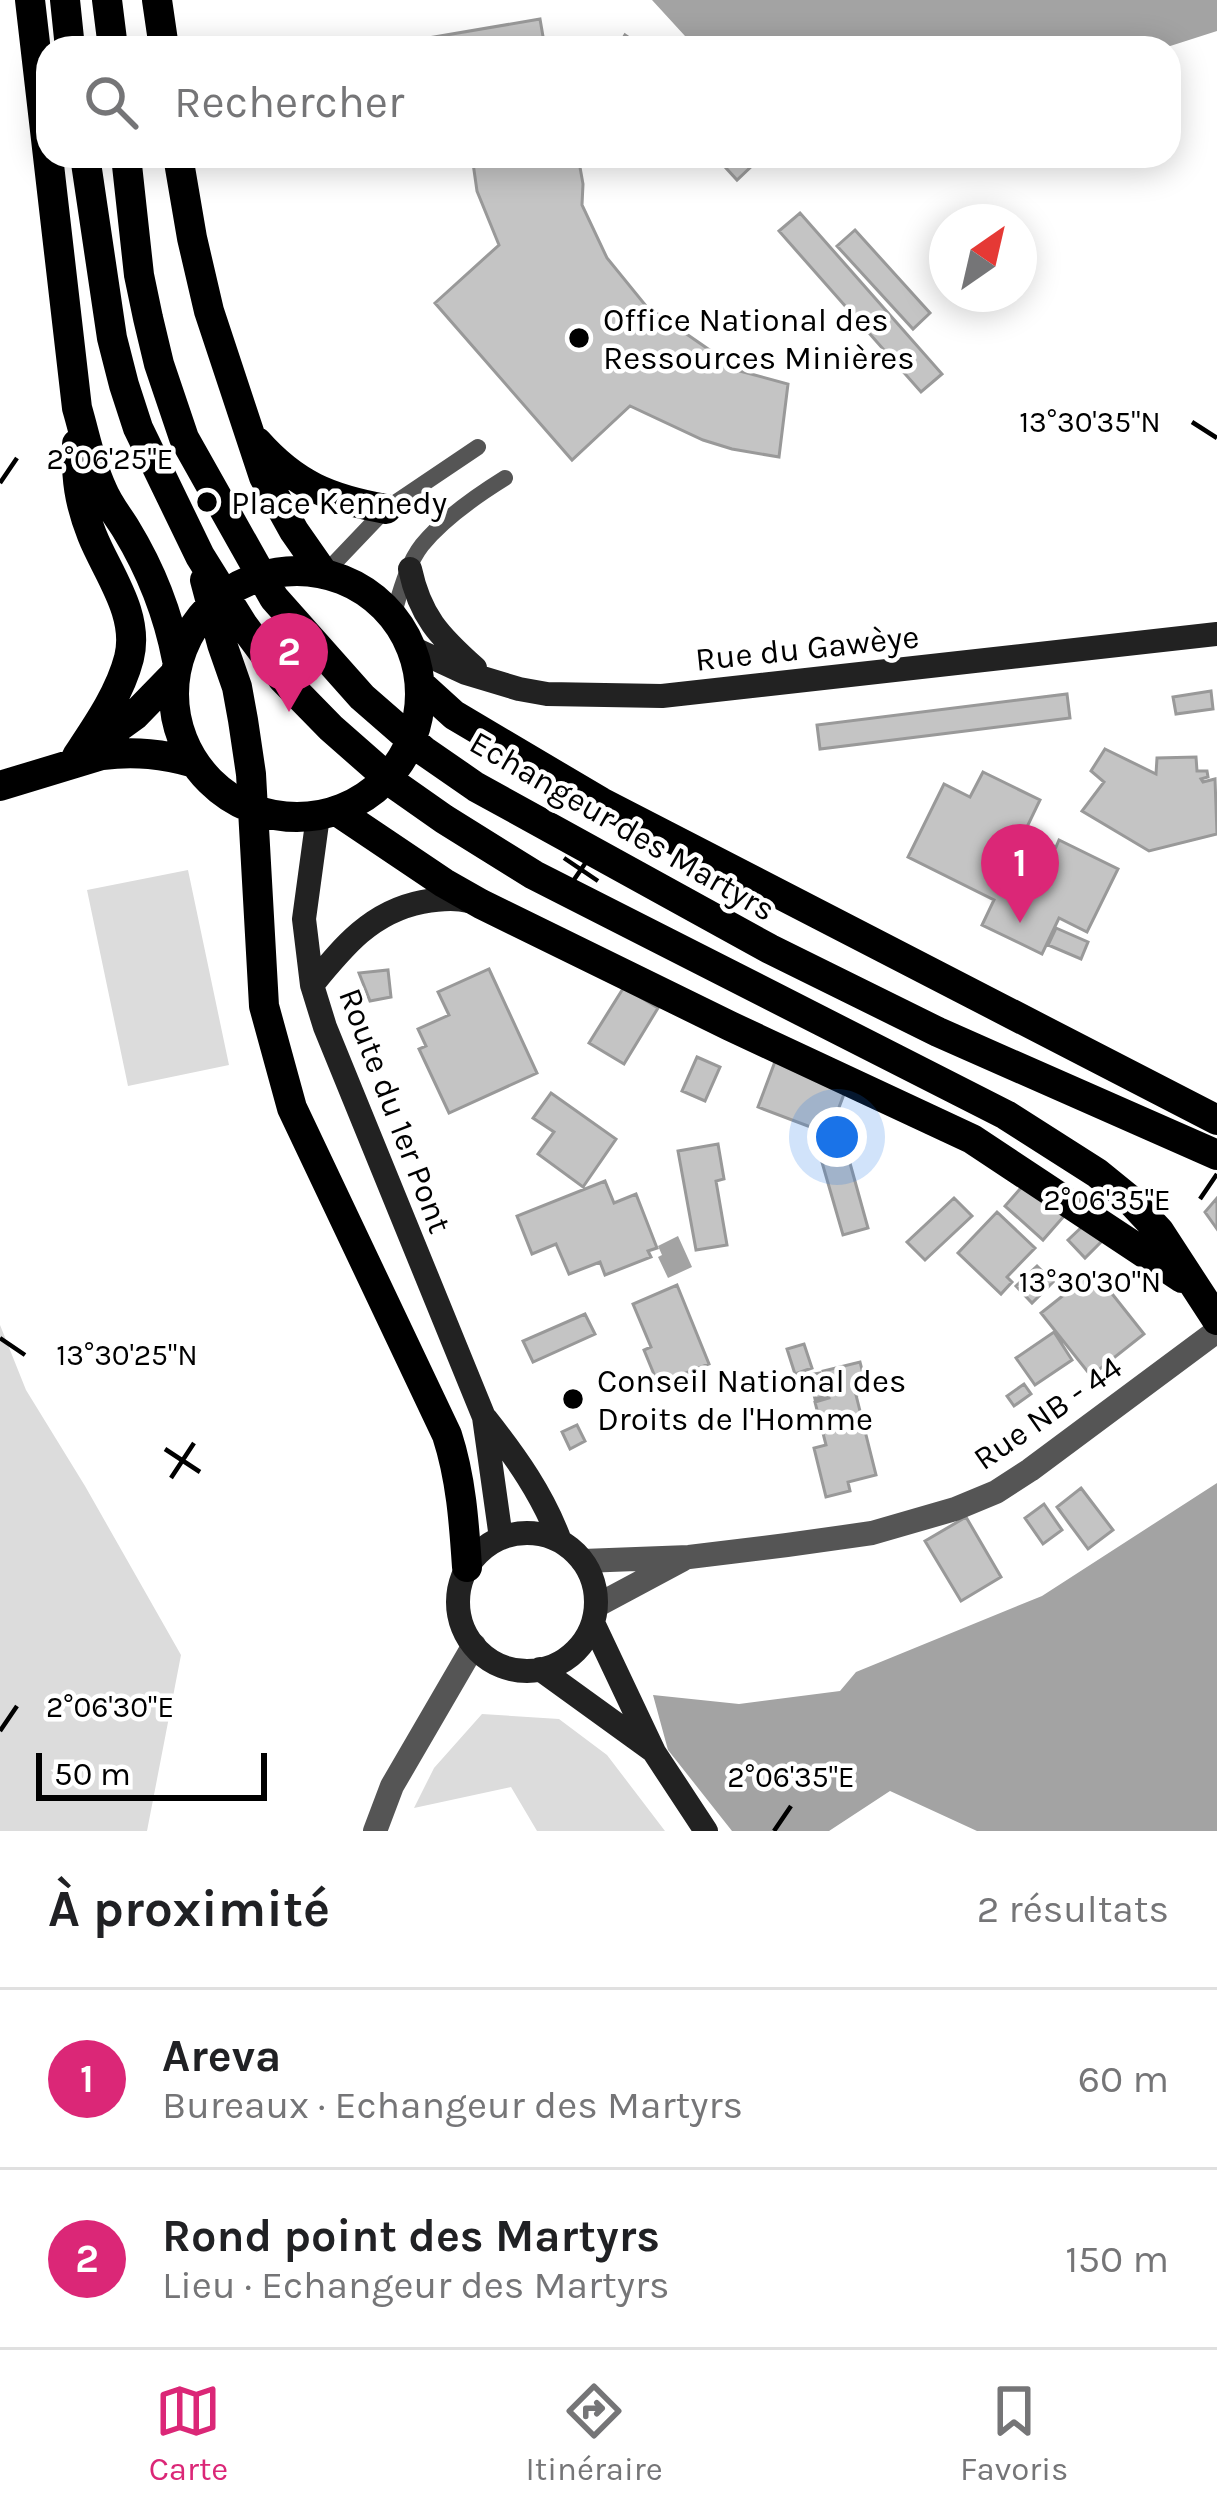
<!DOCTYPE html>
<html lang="fr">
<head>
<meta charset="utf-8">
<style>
	:root { --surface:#fff; --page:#f6f6f6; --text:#202124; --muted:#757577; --line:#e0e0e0; --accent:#db2777 }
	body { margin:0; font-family:Karla,sans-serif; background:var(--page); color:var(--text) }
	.compass { position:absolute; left:929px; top:204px; width:108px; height:108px; border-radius:50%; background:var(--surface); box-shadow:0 6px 30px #0003; rotate:34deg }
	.scale { position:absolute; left:36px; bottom:30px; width:231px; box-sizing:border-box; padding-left:12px; border:6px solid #000; border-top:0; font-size:33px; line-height:42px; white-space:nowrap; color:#000; -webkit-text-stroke:9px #fff; paint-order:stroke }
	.you { position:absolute; left:837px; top:1137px; width:42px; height:42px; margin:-30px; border:9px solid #fff; border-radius:50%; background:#1a73e8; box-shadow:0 0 0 18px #1a73e833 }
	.badge { display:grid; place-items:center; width:78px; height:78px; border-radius:50%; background:var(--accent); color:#fff; font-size:39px; font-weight:700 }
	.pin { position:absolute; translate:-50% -99px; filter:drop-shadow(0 3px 6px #0008) }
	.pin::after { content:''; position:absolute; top:63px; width:42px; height:36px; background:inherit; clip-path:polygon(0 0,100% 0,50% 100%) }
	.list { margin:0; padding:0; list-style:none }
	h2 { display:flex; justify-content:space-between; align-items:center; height:156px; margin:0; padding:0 48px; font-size:51px }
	h2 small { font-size:39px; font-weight:400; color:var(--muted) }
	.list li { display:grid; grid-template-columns:78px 1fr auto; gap:36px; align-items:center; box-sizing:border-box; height:180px; padding:0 48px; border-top:3px solid var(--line) }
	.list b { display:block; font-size:45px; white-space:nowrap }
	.list p { margin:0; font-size:39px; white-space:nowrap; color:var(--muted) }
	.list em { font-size:39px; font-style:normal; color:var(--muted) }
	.icon { flex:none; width:66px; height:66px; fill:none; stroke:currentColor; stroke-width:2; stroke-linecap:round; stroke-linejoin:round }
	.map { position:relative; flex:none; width:1217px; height:1831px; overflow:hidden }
	.search { position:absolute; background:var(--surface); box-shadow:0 6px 30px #0003; left:36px; right:36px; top:36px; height:132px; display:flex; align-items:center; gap:30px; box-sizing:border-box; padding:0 42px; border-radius:36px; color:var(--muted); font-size:45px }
	.sheet { height:516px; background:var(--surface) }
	nav { display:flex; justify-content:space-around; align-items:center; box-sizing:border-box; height:168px; border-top:3px solid var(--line); background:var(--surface); font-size:33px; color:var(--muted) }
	nav a { display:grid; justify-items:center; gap:6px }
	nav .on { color:var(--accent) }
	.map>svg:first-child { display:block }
	.green { fill:#dcdcdc }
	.water { fill:#a3a3a3 }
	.building { fill:#c4c4c4; stroke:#999; stroke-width:3 }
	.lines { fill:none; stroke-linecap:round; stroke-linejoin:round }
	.lane { stroke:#555; stroke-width:16 }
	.street { stroke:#555; stroke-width:24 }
	.secondary { stroke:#222; stroke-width:24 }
	.primary { stroke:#000; stroke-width:30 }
	.ticks { fill:none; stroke:#000; stroke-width:4.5 }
	.poi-dot { fill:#000; stroke:#fff; stroke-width:4.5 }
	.labels { text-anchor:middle; stroke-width:9; stroke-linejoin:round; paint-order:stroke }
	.poi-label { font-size:33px; fill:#000; stroke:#fff; text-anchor:start }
	.street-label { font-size:33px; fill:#000; stroke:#fff }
	.ticks-label { font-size:30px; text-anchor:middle; fill:#000; stroke:#fff; stroke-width:9; stroke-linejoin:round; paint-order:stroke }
</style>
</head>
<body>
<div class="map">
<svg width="1217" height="1831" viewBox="0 0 1217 1831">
	<rect width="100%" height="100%" fill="#fff"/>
	<path class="green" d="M188,870L229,1065L128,1086L87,890Z
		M0,1325L26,1390L85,1486L181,1655L147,1831H0Z
		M482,1714L559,1719L607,1755L665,1831H537L511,1787L414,1808L434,1768Z"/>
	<path class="water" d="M652,0H1217V31L1164,48H696Z
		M678,1236L692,1267L668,1278L658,1257L662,1255L658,1246Z
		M1217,1483V1831H977L890,1791L829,1831H732L668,1750L653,1695L739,1704L840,1691L856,1672L1042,1596Z"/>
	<path class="building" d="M540,19L545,48H400L399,43Z
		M625,35L641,46L640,48H617Z
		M472,156H578L583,184L582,205L607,258L646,306L740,371L788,384L779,457L732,449L703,440L630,406L572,460L435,303L499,245L477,191Z
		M715,156H749L755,163L737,180Z
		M800,213L942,374L921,392L779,231Z
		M855,230L930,313L913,329L837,246Z
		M1211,691L1213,709L1176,714L1173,697Z
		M1067,694L1070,718L820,749L817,725Z
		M1105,749L1156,774L1157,758L1196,757L1197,771H1207L1208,777L1201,779L1203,782L1215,779L1217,834L1149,851L1082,811L1104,782L1091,771Z
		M983,772L1040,800L1025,831L1056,847L1059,840L1118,869L1087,932L1059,918L1042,954L982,925L994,900L908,857L944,784L970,797Z
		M1056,928L1088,942L1081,959L1048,945Z
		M489,969L537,1073L449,1113L419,1049L426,1046L418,1029L449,1015L438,992Z
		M388,970L391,997L370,1001L359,973Z
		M624,987L658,1008L624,1064L589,1043Z
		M697,1057L720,1067L705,1101L682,1091Z
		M776,1059L847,1086L829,1134L758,1107Z
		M551,1093L616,1139L583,1187L538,1154L554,1132L533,1118Z
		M843,1138L868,1228L843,1235L817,1145Z
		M718,1144L724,1179L716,1181L727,1245L696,1250L678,1151Z
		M605,1181L614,1203L636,1194L657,1248L648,1251L651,1257L605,1275L600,1262L569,1274L556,1244L532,1254L517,1216Z
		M1027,1181L1065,1215L1043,1240L1005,1206Z
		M954,1198L972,1216L925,1260L907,1242Z
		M1217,1198V1229L1205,1212Z
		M997,1212L1035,1248L1007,1277L1012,1282L1001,1294L958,1253Z
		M1086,1223L1103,1240L1085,1258L1068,1240Z
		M1037,1266L1053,1282L1032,1303L1016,1286Z
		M1094,1271L1144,1334L1091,1376L1041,1313Z
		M677,1285L709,1364L658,1384L644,1350L651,1347L633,1304Z
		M585,1314L595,1334L533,1362L523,1341Z
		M1054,1332L1072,1360L1035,1385L1016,1358Z
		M804,1344L812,1368L795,1374L787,1349Z
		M860,1362L868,1393L856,1395L876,1475L848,1482L850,1491L826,1497L814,1448L826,1445L815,1402L829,1398L823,1371Z
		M820,1373L826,1396L815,1399L809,1375Z
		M1024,1384L1031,1394L1014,1406L1007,1396Z
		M577,1425L585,1441L570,1449L562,1432Z
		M1081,1488L1113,1530L1088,1549L1057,1507Z
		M1044,1504L1062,1530L1043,1544L1025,1518Z
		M966,1517L1001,1577L961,1601L925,1541Z"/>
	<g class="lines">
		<path class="lane" d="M324,574L386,509L478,447
			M393,616C400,593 407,564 422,545C444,518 476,496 505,478"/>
		<path class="street" d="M583,1561L689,1557L787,1545L872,1533L955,1509L996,1492L1030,1470L1217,1331
			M596,1606L682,1560
			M375,1831L392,1786L474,1645"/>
		<path class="secondary" d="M410,569C420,616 439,636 475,668
			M412,648L466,673L519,689L547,694L662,696L1217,634
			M318,816L304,919L312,985L325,1027L484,1417L501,1538
			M312,985C343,947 371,912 422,902C438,899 453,897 469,901
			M486,1419C516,1457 543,1495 560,1541
			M458 1602a69 69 0 1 1 138 0a69 69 0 1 1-138 0Z
			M593,1623L654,1752L706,1831
			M540,1669L652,1750"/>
		<path class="primary" d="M30,0L77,408C85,435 90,463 102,489C108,504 118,516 126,529C151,570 168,613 177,660
			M65,0L70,48
			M107,0L113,48
			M157,0L164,48
			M85,156L112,338L124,385L138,428L200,556L243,625L283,679L331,728L397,786L444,819L534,875L1006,1115L1097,1173L1129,1199L1159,1231L1217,1320
			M126,156L139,275L148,318L159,364L184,438L274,598L362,697L424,751L476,787L770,949L938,1032L1217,1155
			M178,156L192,238L209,311L264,477L294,531L324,574
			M257,442C295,485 330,499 386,509
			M77,444C76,479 79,502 92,535C107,573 140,614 129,658C120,693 97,726 77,756
			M174 694a123 123 0 1 1 246 0a123 123 0 1 1-246 0Z
			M205,580L222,644L237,687L243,720L251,774L264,1006L292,1108L447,1435C461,1478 464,1522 467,1567
			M421,685L454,715L601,802L1217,1120
			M84,752L135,715L173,676
			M0,786L102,755C136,751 163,754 195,763
			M337,811L444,883L481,904L730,1026L972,1139L1182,1278"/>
	</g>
	<path class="ticks" d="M1192,422L1217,438M0,483L17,458M564,858L598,881M569,887L593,852M1200,1199L1217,1174M1192,1282L1217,1299M0,1338L25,1355M165,1449L200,1472M171,1478L194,1443M0,1731L17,1706M774,1831L791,1806"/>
	<g class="poi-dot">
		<circle cx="579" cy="338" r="12"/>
		<circle cx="207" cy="502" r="12"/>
		<circle cx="573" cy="1399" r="12"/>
	</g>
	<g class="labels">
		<g class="poi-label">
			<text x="603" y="331">Office National des<tspan x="603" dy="38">Ressources Minières</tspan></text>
			<text x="231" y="514">Place Kennedy</text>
			<text x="597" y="1392">Conseil National des<tspan x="597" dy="38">Droits de l'Homme</tspan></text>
		</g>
		<g class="street-label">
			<text transform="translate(807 647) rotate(-6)" y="12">Rue du Gawèye</text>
			<text transform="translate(623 825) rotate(30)" y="12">Echangeur des Martyrs</text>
			<text transform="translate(396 1110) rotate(69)" y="12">Route du 1er Pont</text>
			<text transform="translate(1047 1412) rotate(-35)" y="12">Rue NB - 44</text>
		</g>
	</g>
	<g class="ticks-label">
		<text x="1090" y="432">13°30'35"N</text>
		<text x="110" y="469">2°06'25"E</text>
		<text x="1107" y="1210">2°06'35"E</text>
		<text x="1090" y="1292">13°30'30"N</text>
		<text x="127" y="1365">13°30'25"N</text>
		<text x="110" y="1717">2°06'30"E</text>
		<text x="791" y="1787">2°06'35"E</text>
	</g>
</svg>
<svg class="compass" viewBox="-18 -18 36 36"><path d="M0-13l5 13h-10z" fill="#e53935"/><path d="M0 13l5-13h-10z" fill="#757577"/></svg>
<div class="scale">50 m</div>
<div class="you"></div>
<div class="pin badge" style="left:1020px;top:923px">1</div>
<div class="pin badge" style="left:289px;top:712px">2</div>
<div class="search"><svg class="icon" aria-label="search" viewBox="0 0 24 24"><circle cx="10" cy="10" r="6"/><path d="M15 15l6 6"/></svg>Rechercher</div>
</div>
<section class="sheet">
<h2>À proximité<small>2 résultats</small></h2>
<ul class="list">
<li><span class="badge">1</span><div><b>Areva</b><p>Bureaux · Echangeur des Martyrs</p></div><em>60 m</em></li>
<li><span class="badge">2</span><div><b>Rond point des Martyrs</b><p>Lieu · Echangeur des Martyrs</p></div><em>150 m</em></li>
</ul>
</section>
<nav>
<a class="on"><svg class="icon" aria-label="map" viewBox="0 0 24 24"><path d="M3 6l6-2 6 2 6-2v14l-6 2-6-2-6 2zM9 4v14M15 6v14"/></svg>Carte</a>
<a><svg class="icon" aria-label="directions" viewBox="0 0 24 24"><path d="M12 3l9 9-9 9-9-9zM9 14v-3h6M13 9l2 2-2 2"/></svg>Itinéraire</a>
<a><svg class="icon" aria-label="saved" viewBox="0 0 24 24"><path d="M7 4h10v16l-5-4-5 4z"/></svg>Favoris</a>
</nav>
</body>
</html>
